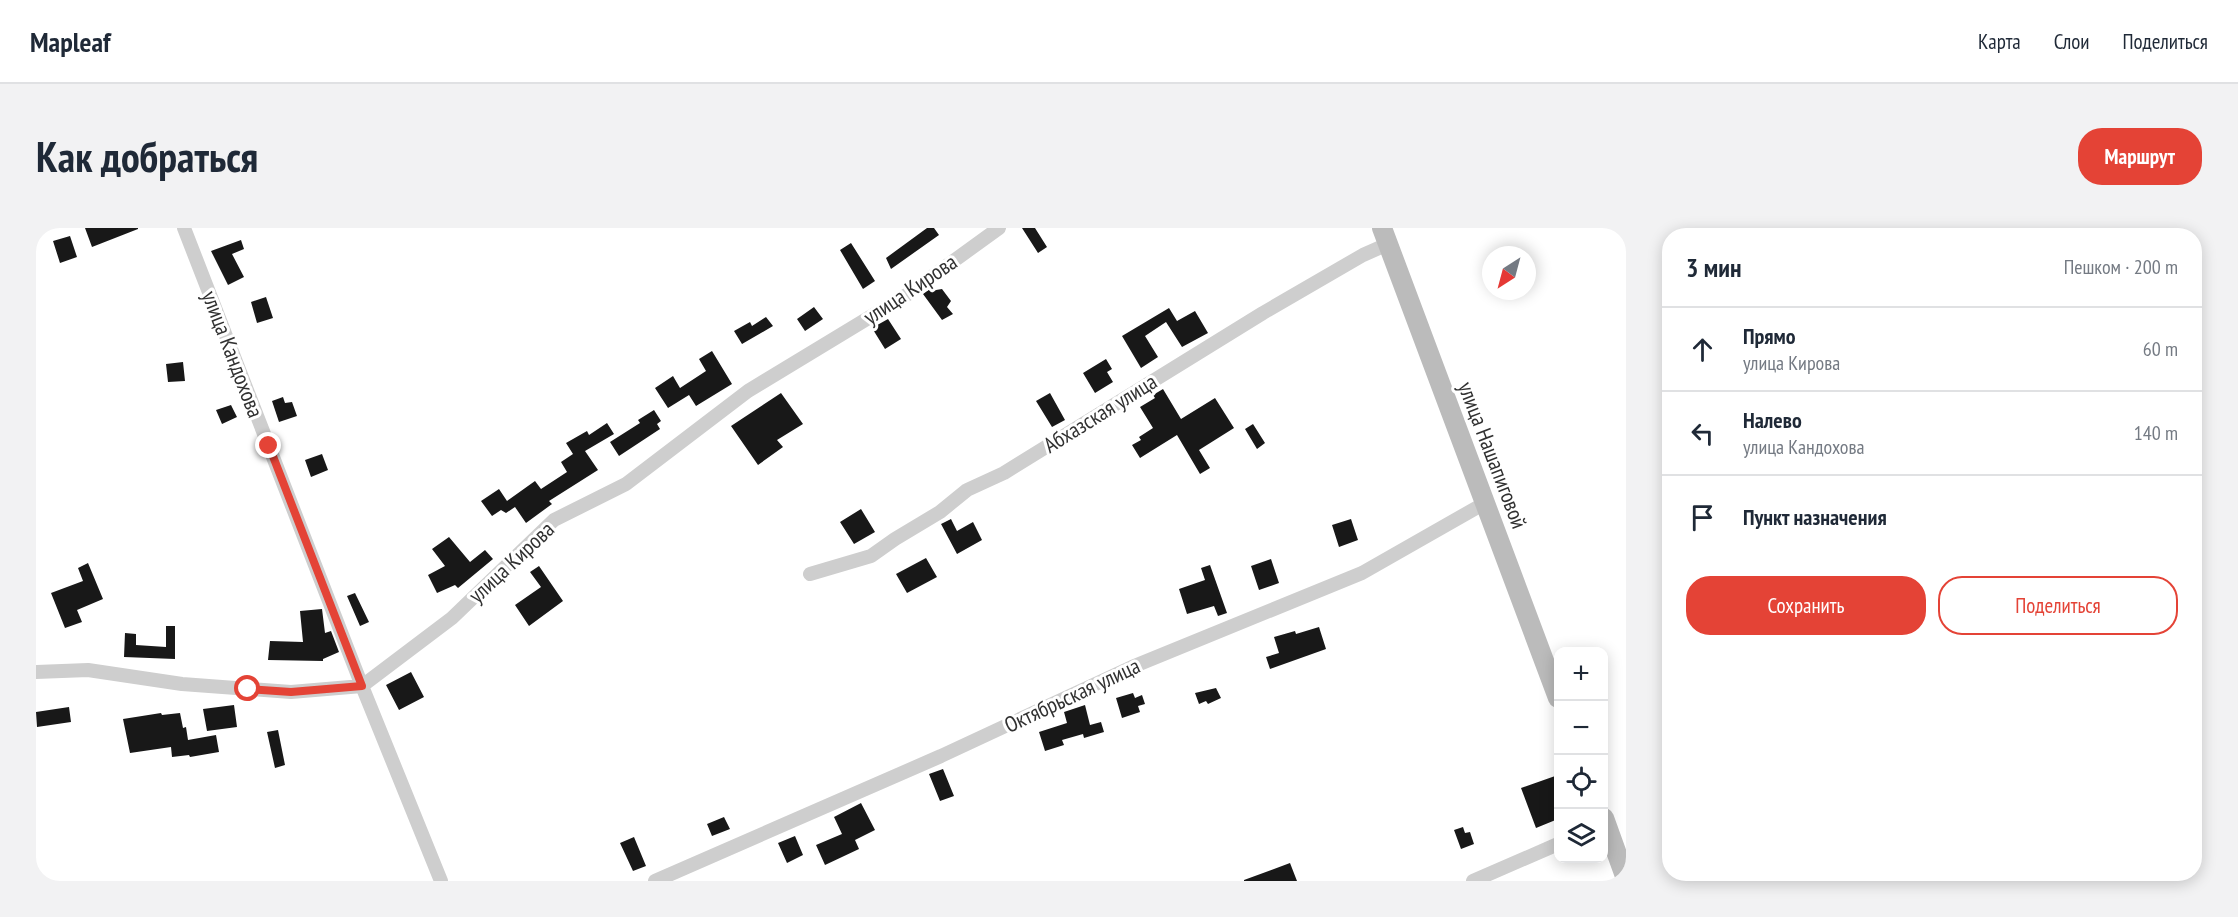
<!DOCTYPE html>
<html lang="ru">
<head>
<meta charset="utf-8">
<style>
	:root { --surface:#fff; --page:#f2f2f3; --text:#1f2937; --muted:#747a83; --line:#e0e1e3; --accent:#e44336 }
	body { margin:0; font-family:"PT Sans Narrow",sans-serif; background:var(--page); color:var(--text) }
	.controls { position:absolute; right:18px; bottom:18px; display:grid; overflow:hidden; border-radius:12px; box-shadow:0 3px 15px #0003 }
	.controls button { width:54px; height:54px; display:grid; place-items:center; padding:0; border:0; border-bottom:2px solid var(--line); background:var(--surface); color:var(--text); font:30px sans-serif }
	.compass { position:absolute; left:1446px; top:18px; width:54px; height:54px; border-radius:50%; background:var(--surface); box-shadow:0 3px 15px #0003; rotate:216deg }
	.stop { position:absolute; width:18px; height:18px; margin:-14px; border:4px solid #e44336; border-radius:50%; background:#fff }
	.stop.end { background:#e44336; border-color:#fff; box-shadow:0 2px 6px #0008 }
	.list { margin:0; padding:0; list-style:none }
	h2 { display:flex; justify-content:space-between; align-items:center; height:78px; margin:0; padding:0 24px; font-size:26px }
	h2 small { font-size:20px; font-weight:400; color:var(--muted) }
	.list li { display:grid; grid-template-columns:39px 1fr auto; gap:18px; align-items:center; box-sizing:border-box; height:84px; padding:0 24px; border-top:2px solid var(--line) }
	.list b { display:block; font-size:22px; white-space:nowrap }
	.list p { margin:0; font-size:20px; white-space:nowrap; color:var(--muted) }
	.list em { font-size:20px; font-style:normal; color:var(--muted) }
	.actions { display:flex; gap:12px; padding:18px 24px }
	.actions a { flex:1; padding:14px 0; border:2px solid var(--accent); border-radius:24px; text-align:center; font-size:21px; color:var(--accent) }
	.actions .main { background:var(--accent); color:#fff }
	.icon { flex:none; width:33px; height:33px; fill:none; stroke:currentColor; stroke-width:2; stroke-linecap:round; stroke-linejoin:round }
	.map { position:relative; flex:none; width:1590px; height:653px; overflow:hidden; border-radius:24px }
	header { display:flex; align-items:center; gap:36px; box-sizing:border-box; height:84px; padding:0 30px; background:var(--surface); border-bottom:2px solid var(--line) }
	header strong { font-size:28px }
	nav { display:flex; gap:33px; margin-inline-start:auto; font-size:21px }
	.intro { display:flex; align-items:center; justify-content:space-between; box-sizing:border-box; height:144px; padding:0 36px }
	h1 { margin:0; font-size:42px }
	.button { padding:15px 27px; border-radius:24px; background:var(--accent); color:#fff; font-size:21px; font-weight:700 }
	main { display:flex; gap:36px; padding:0 36px }
	aside { flex:1; background:var(--surface); border-radius:24px; box-shadow:0 3px 15px #0003 }
	.map>svg:first-child { display:block }
	.building { fill:#181818 }
	.lines { fill:none; stroke-linecap:round; stroke-linejoin:round }
	.street { stroke:#cecece; stroke-width:14 }
	.secondary { stroke:#bbb; stroke-width:20 }
	.route { stroke:#e44336; stroke-width:8 }
	.labels { text-anchor:middle; stroke-width:6; stroke-linejoin:round; paint-order:stroke }
	.street-label { font-size:22px; fill:#313131; stroke:#fff }
</style>
</head>
<body>
<header>
<strong>Mapleaf</strong>
<nav><a>Карта</a><a>Слои</a><a>Поделиться</a></nav>
</header>
<div class="intro"><h1>Как добраться</h1><a class="button">Маршрут</a></div>
<main>
<div class="map">
<svg width="1590" height="653" viewBox="0 0 1590 653">
	<rect width="100%" height="100%" fill="#fff"/>
	<path class="building" d="M49,0H102V1L56,19Z
		M891,0H898L903,7L855,41L850,30Z
		M986,0H999L1011,19L1002,25Z
		M34,8L41,29L24,35L17,13Z
		M205,12L208,21L196,26L208,49L192,57L175,23Z
		M815,15L839,53L827,61L804,22Z
		M897,59L900,62L906,61L915,73L911,79L917,86L906,92L887,66Z
		M230,69L237,90L221,95L215,74Z
		M778,79L787,91L769,103L761,91Z
		M1133,80L1141,93L1159,83L1172,105L1146,119L1130,94L1109,108L1122,129L1105,140L1086,108Z
		M730,89L737,98L706,116L698,103L714,94L716,98Z
		M852,91L865,111L849,121L836,100Z
		M676,123L696,156L660,178L653,167L632,180L619,160L637,148L644,160L670,143L663,131Z
		M1070,131L1076,141L1071,144L1077,154L1059,165L1047,145Z
		M147,134L149,153L132,154L130,136Z
		M1127,161L1145,191L1179,170L1198,200L1163,222L1174,240L1164,246L1141,207L1104,230L1096,217L1105,212L1103,209L1117,200L1104,179L1119,170L1117,167Z
		M745,165L767,196L741,212L747,219L722,237L695,198Z
		M1014,165L1029,192L1016,199L1000,173Z
		M247,169L249,175L256,174L261,188L243,194L236,173Z
		M195,177L201,189L186,196L180,182Z
		M618,182L625,193L621,196L624,201L583,228L574,214L604,195L602,192Z
		M571,195L578,206L549,223L562,242L513,273L516,276L490,295L479,279L470,285L465,282L456,288L445,273L463,261L471,273L499,253L505,261L531,244L525,234L537,226L530,215L551,203L553,207Z
		M1217,196L1229,215L1221,221L1209,201Z
		M286,226L292,242L275,249L269,232Z
		M825,281L839,304L818,316L804,294Z
		M915,291L921,303L937,294L946,312L921,326L905,296Z
		M1315,291L1322,312L1303,319L1296,297Z
		M413,309L434,334L449,322L457,331L422,360L419,357L401,365L392,347L409,338L396,321Z
		M890,330L901,349L871,365L860,346Z
		M1235,331L1243,355L1223,362L1215,338Z
		M52,335L67,371L41,382L46,394L29,400L15,365L47,353L42,340Z
		M1174,337L1191,385L1182,388L1178,378L1151,386L1143,361L1169,352L1165,340Z
		M503,338L527,373L493,398L479,377L505,359L494,344Z
		M319,365L333,394L324,398L311,368Z
		M286,381L289,405L295,403L303,424L287,431V433L232,432L234,413L267,414L264,383Z
		M130,398H139V431L88,429L89,405L100,406V417L130,419Z
		M1283,399L1290,421L1234,441L1230,429L1243,425L1238,409L1259,403L1260,406Z
		M375,444L388,469L363,482L350,457Z
		M1180,460L1185,470L1172,476L1170,473L1163,476L1159,465Z
		M1097,465L1099,470L1106,467L1109,476L1102,478L1104,484L1086,490L1080,470Z
		M198,477L201,499L171,503L167,481Z
		M1049,477L1054,497L1065,494L1068,504L1048,510L1047,506L1026,512L1028,517L1009,523L1003,504L1031,495L1028,484Z
		M33,479L35,494L1,499L0,484Z
		M125,485L126,487L144,485L147,500L150,499L152,512L180,507L183,524L154,529L153,527L136,529L135,519L94,525L87,491Z
		M242,502L249,537L239,540L231,504Z
		M907,541L918,568L904,573L893,546Z
		M1522,547V591L1500,600L1485,560Z
		M825,575L839,602L819,612L823,621L789,637L780,617L806,606L798,589Z
		M688,589L694,601L676,608L671,596Z
		M1427,599L1429,605L1434,604L1438,616L1425,621L1418,602Z
		M759,608L767,627L751,635L742,615Z
		M598,609L610,638L597,643L584,615Z
		M1254,635L1261,653H1208V652Z"/>
	<g class="lines">
		<path class="street" d="M148,0L326,458L405,653
			M774,346L835,328L859,311L904,284L931,262L968,245L1227,85L1327,27L1352,16
			M0,444L52,442L146,456L255,464L326,458L416,390L518,292L590,256L712,163L872,66L963,0
			M619,653L905,528L1096,439L1326,345L1449,275
			M1437,653L1522,616"/>
		<path class="secondary" d="M1346,0L1522,470
			M1568,590L1590,651"/>
	</g>
	<g class="lines">
		<path class="route" d="M212,461L255,464L326,458L233,218"/>
	</g>
	<g class="labels">
		<g class="street-label">
			<text transform="translate(874 61) rotate(-34)" y="8">улица Кирова</text>
			<text transform="translate(197 126) rotate(69)" y="8">улица Кандохова</text>
			<text transform="translate(1064 185) rotate(-32)" y="8">Абхазская улица</text>
			<text transform="translate(1457 227) rotate(69)" y="8">улица Нашапиговой</text>
			<text transform="translate(475 334) rotate(-43)" y="8">улица Кирова</text>
			<text transform="translate(1036 467) rotate(-25)" y="8">Октябрьская улица</text>
		</g>
	</g>
</svg>
<div class="controls">
<button>+</button>
<button>−</button>
<button><svg class="icon" aria-label="locate" viewBox="0 0 24 24"><circle cx="12" cy="12" r="6"/><path d="M12 2v4M12 18v4M2 12h4M18 12h4"/></svg></button>
<button><svg class="icon" aria-label="layers" viewBox="0 0 24 24"><path d="M12 4l9 5-9 5-9-5zM3 14l9 5 9-5"/></svg></button>
</div>
<svg class="compass" viewBox="-18 -18 36 36"><path d="M0-13l5 13h-10z" fill="#e53935"/><path d="M0 13l5-13h-10z" fill="#747a83"/></svg>
<div class="stop" style="left:212px;top:461px"></div>
<div class="stop end" style="left:233px;top:218px"></div>
</div>
<aside>
<h2>3 мин<small>Пешком · 200 m</small></h2>
<ul class="list">
<li><svg class="icon" aria-label="ahead" viewBox="0 0 24 24"><path d="M12 20V5M6 11l6-6 6 6"/></svg><div><b>Прямо</b><p>улица Кирова</p></div><em>60 m</em></li>
<li><svg class="icon" aria-label="left" viewBox="0 0 24 24"><path d="M17 20v-9H6M10 6l-5 5 5 5"/></svg><div><b>Налево</b><p>улица Кандохова</p></div><em>140 m</em></li>
<li><svg class="icon" aria-label="arrive" viewBox="0 0 24 24"><path d="M6 21V4h12l-3 4 3 4H6"/></svg><div><b>Пункт назначения</b></div></li>
</ul>
<div class="actions"><a class="main">Сохранить</a><a>Поделиться</a></div>
</aside>
</main>
</body>
</html>
